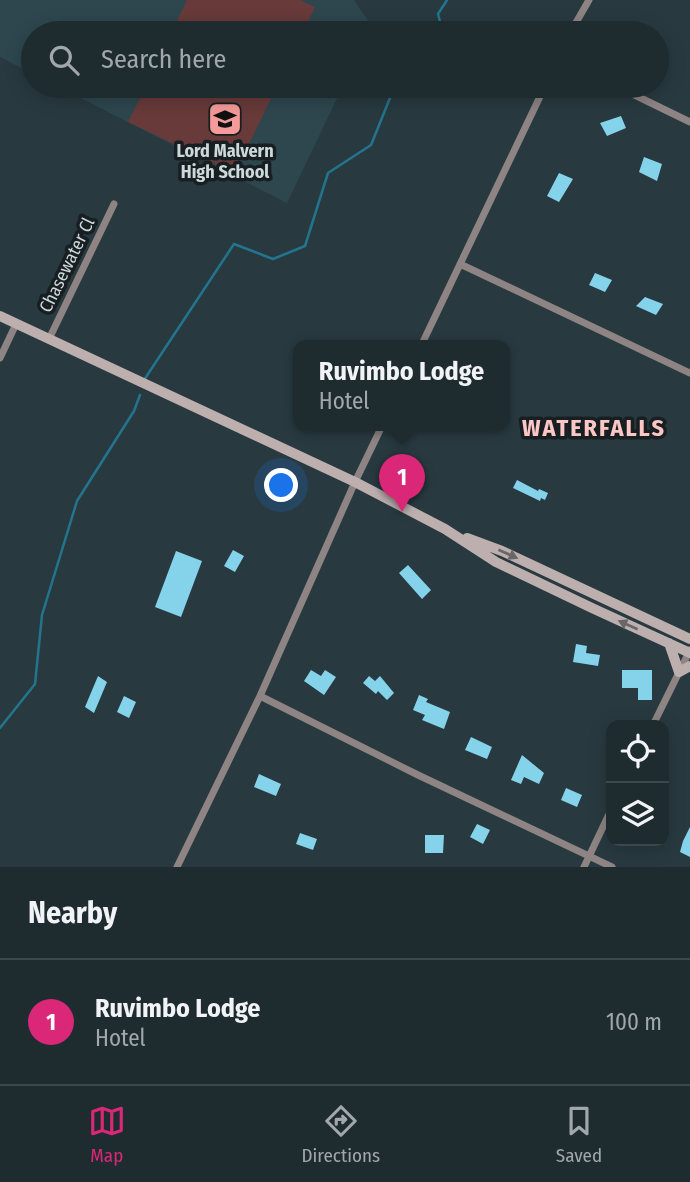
<!DOCTYPE html>
<html lang="en">
<head>
<meta charset="utf-8">
<style>
	:root { --surface:#1e2c30; --page:#2b383c; --text:#f1f3f6; --muted:#a1a7ab; --line:#3c484c; --accent:#db2777 }
	body { margin:0; font-family:"Fira Sans Condensed",sans-serif; background:var(--page); color:var(--text) }
	.controls { position:absolute; right:21px; bottom:21px; display:grid; overflow:hidden; border-radius:14px; box-shadow:0 4px 18px #0003 }
	.controls button { width:63px; height:63px; display:grid; place-items:center; padding:0; border:0; border-bottom:2px solid var(--line); background:var(--surface); color:var(--text); font:35px sans-serif }
	.you { position:absolute; left:282px; top:486px; width:24px; height:24px; margin:-18px; border:5px solid #fff; border-radius:50%; background:#1a73e8; box-shadow:0 0 0 10px #1a73e833 }
	.badge { display:grid; place-items:center; width:46px; height:46px; border-radius:50%; background:var(--accent); color:#fff; font-size:23px; font-weight:700 }
	.pin { position:absolute; translate:-50% -58px; filter:drop-shadow(0 2px 4px #0008) }
	.pin::after { content:''; position:absolute; top:37px; width:24px; height:21px; background:inherit; clip-path:polygon(0 0,100% 0,50% 100%) }
	.popup { position:absolute; left:293px; top:340px; width:217px; height:91px; box-sizing:border-box; display:grid; place-content:center; border-radius:14px; background:var(--surface); filter:drop-shadow(0 2px 5px #0005); font-size:23px; white-space:nowrap; color:var(--muted) }
	.popup b { font-size:26px; color:var(--text) }
	.popup::after { content:''; position:absolute; left:50%; top:100%; margin-left:-14px; border:14px solid transparent; border-top-color:var(--surface) }
	.list { margin:0; padding:0; list-style:none }
	h2 { display:flex; justify-content:space-between; align-items:center; height:91px; margin:0; padding:0 28px; font-size:30px }
	h2 small { font-size:23px; font-weight:400; color:var(--muted) }
	.list li { display:grid; grid-template-columns:46px 1fr auto; gap:21px; align-items:center; box-sizing:border-box; height:126px; padding:0 28px; border-top:2px solid var(--line) }
	.list b { display:block; font-size:26px; white-space:nowrap }
	.list p { margin:0; font-size:23px; white-space:nowrap; color:var(--muted) }
	.list em { font-size:23px; font-style:normal; color:var(--muted) }
	.icon { flex:none; width:38px; height:38px; fill:none; stroke:currentColor; stroke-width:2; stroke-linecap:round; stroke-linejoin:round }
	.map { position:relative; flex:none; width:690px; height:867px; overflow:hidden }
	.search { position:absolute; background:var(--surface); box-shadow:0 4px 18px #0003; left:21px; right:21px; top:21px; height:77px; display:flex; align-items:center; gap:18px; box-sizing:border-box; padding:0 24px; border-radius:38px; color:var(--muted); font-size:26px }
	.sheet { height:217px; background:var(--surface) }
	nav { display:flex; justify-content:space-around; align-items:center; box-sizing:border-box; height:98px; border-top:2px solid var(--line); background:var(--surface); font-size:19px; color:var(--muted) }
	nav a { display:grid; justify-items:center; gap:4px }
	nav .on { color:var(--accent) }
	.map>svg:first-child { display:block }
	.built { fill:#2e474f }
	.grass { fill:#693a3a }
	.lines { fill:none; stroke-linecap:round; stroke-linejoin:round }
	.stream { stroke:#22758c; stroke-width:2.5 }
	.building { fill:#85d2eb }
	.street { stroke:#8d8483; stroke-width:7 }
	.secondary { stroke:#beafaf; stroke-width:10 }
	.oneway { fill:#6b6768 }
	.labels { text-anchor:middle; stroke-width:7; stroke-linejoin:round; paint-order:stroke }
	.poi-label { font-size:18px; font-weight:bold; fill:#cdd8db; stroke:#181f22 }
	.street-label { font-size:18px; fill:#cdd8db; stroke:#181f22 }
	.district-label { font-size:24px; font-weight:bold; letter-spacing:2px; fill:#fcc7c5; stroke:#181f22 }
</style>
</head>
<body>
<div class="map">
<svg width="690" height="867" viewBox="0 0 690 867">
	<rect width="100%" height="100%" fill="#283a40"/>
	<path class="built" d="M0,0H354L371,25L367,33H33V74L0,57Z
		M57,86H343L287,203Z"/>
	<path class="grass" d="M187,0H300L315,7L303,33H171Z
		M146,86H277L235,173L128,122Z"/>
	<g class="lines">
		<path class="stream" d="M443,33L438,14L447,0
			M144,380L234,244L273,259L305,246L328,173L371,145L392,93L404,86
			M0,728L35,684L42,615L77,501L134,411L140,395"/>
	</g>
	<path class="building" d="M621,116L626,128L607,136L600,123Z
		M644,157L662,164L657,181L639,172Z
		M559,173L573,179L559,202L547,196Z
		M595,273L612,280L605,292L589,285Z
		M645,297L663,304L656,315L636,306Z
		M517,480L538,491L539,489L548,493L545,500L541,498L540,501L513,488Z
		M233,550L244,556L235,572L224,566Z
		M176,551L202,561L181,617L155,607Z
		M408,565L431,590L422,599L399,573Z
		M576,644L587,646L586,653L600,655L598,666L573,662Z
		M311,670L321,676L325,670L336,677L324,695L304,681Z
		M622,670H652V700H638V688H622Z
		M98,676L107,682L94,713L85,707Z
		M369,676L375,681L380,676L394,693L387,700L378,691L376,694L363,683Z
		M419,695L428,699L426,702L450,712L444,729L422,720L425,715L413,710Z
		M124,696L136,702L129,718L117,712Z
		M471,737L492,747L487,759L465,750Z
		M522,755L544,773L539,784L524,777L521,784L511,780Z
		M259,774L281,784L276,796L254,787Z
		M566,788L582,795L577,807L561,800Z
		M477,824L490,830L483,844L470,837Z
		M690,827V857L680,852L683,841Z
		M300,833L317,839L313,850L296,844Z
		M425,835H444L443,853H425Z"/>
	<g class="lines">
		<path class="street" d="M570,33L589,0
			M616,86L690,122
			M460,264L690,373
			M49,339L114,204
			M421,346L545,86
			M0,358L16,324
			M260,696L418,775L612,867
			M653,725L690,650
			M177,867L260,696L355,482L382,426
			M584,867L611,810"/>
		<path class="secondary" d="M0,316L355,482L445,529L496,562L592,608L690,653
			M467,538L502,551L690,639
			M669,643L679,672L690,666"/>
	</g>
	<defs><path id="oneway-solid" d="M-6-.8H1V-3.2L6.5 0L1 3.2V.8H-6Z" transform="scale(1.75)"/></defs>
	<g class="oneway">
		<use href="#oneway-solid" transform="translate(508 554) rotate(24)"/>
		<use href="#oneway-solid" transform="translate(628 625) rotate(-156)"/>
	</g>
	<defs>
		<g id="school-square" transform="scale(1.75)"><rect x="-9" y="-9" width="18" height="18" rx="4" fill="#f59b99" stroke="#181f22"/><path d="M0-5L7-2L0 1L-7-2ZM-4 1L0 2.5L4 1V4Q0 6-4 4Z" fill="#111"/></g>
	</defs>
	<g fill-rule="evenodd">
		<use href="#school-square" x="225" y="119"/>
	</g>
	<g class="labels">
		<g class="poi-label">
			<text x="225" y="157">Lord Malvern<tspan x="225" dy="21">High School</tspan></text>
		</g>
		<g class="street-label">
			<text transform="translate(67 265) rotate(-64)" y="6">Chasewater Cl</text>
		</g>
		<g class="district-label">
			<text x="594" y="436">WATERFALLS</text>
		</g>
	</g>
</svg>
<div class="controls">
<button><svg class="icon" aria-label="locate" viewBox="0 0 24 24"><circle cx="12" cy="12" r="6"/><path d="M12 2v4M12 18v4M2 12h4M18 12h4"/></svg></button>
<button><svg class="icon" aria-label="layers" viewBox="0 0 24 24"><path d="M12 4l9 5-9 5-9-5zM3 14l9 5 9-5"/></svg></button>
</div>
<div class="you"></div>
<div class="pin badge" style="left:402px;top:512px">1</div>
<div class="popup"><b>Ruvimbo Lodge</b>Hotel</div>
<div class="search"><svg class="icon" aria-label="search" viewBox="0 0 24 24"><circle cx="10" cy="10" r="6"/><path d="M15 15l6 6"/></svg>Search here</div>
</div>
<section class="sheet">
<h2>Nearby<small></small></h2>
<ul class="list">
<li><span class="badge">1</span><div><b>Ruvimbo Lodge</b><p>Hotel</p></div><em>100 m</em></li>
</ul>
</section>
<nav>
<a class="on"><svg class="icon" aria-label="map" viewBox="0 0 24 24"><path d="M3 6l6-2 6 2 6-2v14l-6 2-6-2-6 2zM9 4v14M15 6v14"/></svg>Map</a>
<a><svg class="icon" aria-label="directions" viewBox="0 0 24 24"><path d="M12 3l9 9-9 9-9-9zM9 14v-3h6M13 9l2 2-2 2"/></svg>Directions</a>
<a><svg class="icon" aria-label="saved" viewBox="0 0 24 24"><path d="M7 4h10v16l-5-4-5 4z"/></svg>Saved</a>
</nav>
</body>
</html>
